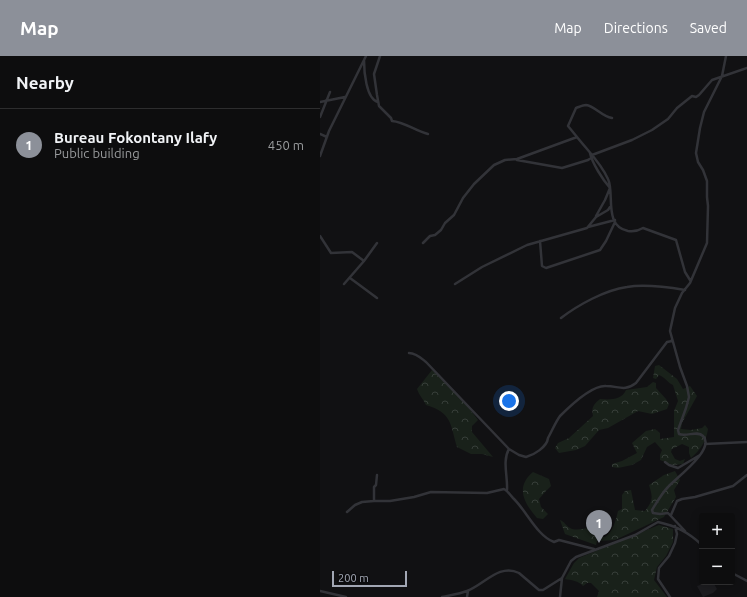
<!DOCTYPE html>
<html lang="en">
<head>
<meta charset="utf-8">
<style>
	:root { --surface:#0d0d0e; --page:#1b1b1c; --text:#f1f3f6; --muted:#9a9c9e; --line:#2d2d2e; --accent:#8c9099 }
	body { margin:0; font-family:Ubuntu,sans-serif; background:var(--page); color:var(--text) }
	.controls { position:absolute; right:12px; bottom:12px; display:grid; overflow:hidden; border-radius:4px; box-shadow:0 2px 10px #0003 }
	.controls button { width:36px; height:36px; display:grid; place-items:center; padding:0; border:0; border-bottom:1px solid var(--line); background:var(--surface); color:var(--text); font:20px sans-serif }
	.scale { position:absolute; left:12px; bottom:10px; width:75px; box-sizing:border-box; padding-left:4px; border:2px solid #a2a7b4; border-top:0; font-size:11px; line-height:14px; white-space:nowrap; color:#a2a7b4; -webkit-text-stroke:3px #0c0c0e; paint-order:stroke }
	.you { position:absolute; left:189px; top:345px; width:14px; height:14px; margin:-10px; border:3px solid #fff; border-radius:50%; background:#1a73e8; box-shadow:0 0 0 6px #1a73e833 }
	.badge { display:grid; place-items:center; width:26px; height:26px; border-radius:50%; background:var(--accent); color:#fff; font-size:13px; font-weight:700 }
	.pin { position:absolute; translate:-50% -33px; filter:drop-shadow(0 1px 2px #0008) }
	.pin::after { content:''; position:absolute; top:21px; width:14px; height:12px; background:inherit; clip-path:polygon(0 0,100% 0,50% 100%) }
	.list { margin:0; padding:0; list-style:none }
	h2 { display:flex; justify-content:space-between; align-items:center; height:52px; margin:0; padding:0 16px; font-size:17px }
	h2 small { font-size:13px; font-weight:400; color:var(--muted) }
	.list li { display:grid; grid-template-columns:26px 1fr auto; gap:12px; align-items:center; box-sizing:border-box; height:72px; padding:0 16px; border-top:1px solid var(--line) }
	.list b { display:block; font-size:15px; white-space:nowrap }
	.list p { margin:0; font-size:13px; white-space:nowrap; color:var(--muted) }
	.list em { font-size:13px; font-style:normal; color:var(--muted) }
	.map { position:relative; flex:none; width:427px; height:541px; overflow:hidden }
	header { display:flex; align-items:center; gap:24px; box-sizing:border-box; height:56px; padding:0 20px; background:var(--accent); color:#fff }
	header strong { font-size:19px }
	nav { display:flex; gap:22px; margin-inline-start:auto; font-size:14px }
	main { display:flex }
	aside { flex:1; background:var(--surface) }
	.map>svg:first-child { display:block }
	.built { fill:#1d1d20 }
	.forest { fill:url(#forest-crowns) }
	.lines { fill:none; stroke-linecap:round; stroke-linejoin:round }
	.minor { stroke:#323338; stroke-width:2.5 }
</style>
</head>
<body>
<header>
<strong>Map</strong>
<nav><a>Map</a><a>Directions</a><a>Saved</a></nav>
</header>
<main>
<aside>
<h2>Nearby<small></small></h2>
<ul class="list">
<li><span class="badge">1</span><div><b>Bureau Fokontany Ilafy</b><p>Public building</p></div><em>450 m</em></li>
</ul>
</aside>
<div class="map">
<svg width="427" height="541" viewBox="0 0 427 541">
	<defs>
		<pattern id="forest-crowns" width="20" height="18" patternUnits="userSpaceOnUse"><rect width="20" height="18" fill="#19211a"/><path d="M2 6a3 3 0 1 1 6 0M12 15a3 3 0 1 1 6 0" fill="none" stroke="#373e39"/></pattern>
	</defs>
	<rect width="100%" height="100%" fill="#111113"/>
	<path class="built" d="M389,526H393L397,533L393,537L383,541L377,530Z"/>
	<path class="forest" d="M339,309L357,323L363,333L370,330L377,340L362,367L361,373L371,374L382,372L385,369L388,373C386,386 380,394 371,402L369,397V391L362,388L352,393L351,396L355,403L360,405L365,403L363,408L353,409L340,404V399L342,394L335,386L327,391L321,404L312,409L298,412L292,411V408L302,405L317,397L312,387L326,375L335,373L340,377V383L354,381V355L358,345L353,329C348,327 345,321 339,319L336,323L333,322L335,310Z
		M112,314L145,347L158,364L152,370V376L173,401L162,398H151L137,391C130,367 132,357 106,349C103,343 99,339 97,333Z
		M333,326L336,327V332L346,343L349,348L347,353L332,358L318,355L288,372L279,374L265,390L256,394L239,397L235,392L238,387L249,382L273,360C271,351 274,348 280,343C290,344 302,344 306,334L327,331Z
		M355,415L360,424L354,434L356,441L344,461L295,484L277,485L276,489L245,478L240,464C245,466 245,469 250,472C258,477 277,469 284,464L288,466L281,480L285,481C293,476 296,464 298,455L302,453V439L305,435L311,434L315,454L325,455C333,445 333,441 329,429L344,419Z
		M213,416L229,423L231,430L226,435L219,443L221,451L228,458L223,463L217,462C204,447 195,431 213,416Z
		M339,469L353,473V486L346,500L337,511L334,524L347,541H277L279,535L271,527H267L263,530C259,525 251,524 245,523L254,507L259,502Z"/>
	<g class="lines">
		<path class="minor" d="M60,0L54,18L57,39L59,50L71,62L72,65C85,66 95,75 108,78
			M44,4C44,15 46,43 58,46
			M0,46L25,41
			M0,61L10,36
			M0,78L7,81
			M257,81L248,70L256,52C259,51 263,49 266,49C275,50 281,60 292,62
			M270,97C272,107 283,124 290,132L285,144L276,160
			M272,99L312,84L332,74L348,63L357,52L372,40L376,41L379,39L392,24L427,12
			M0,100L9,75L46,0
			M197,104L242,112L268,104L271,102
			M268,171L295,164
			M0,180L11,197L32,196L44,205L57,187
			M220,185L222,210L226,212L280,194L286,185L295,166
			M103,187L110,180L115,179L121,174L125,167L134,159L143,142L154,128L174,109L185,104L197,103L257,81C268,95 281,107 288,123C295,137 283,170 308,175C314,176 318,175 323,172L356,184L365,216L370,224
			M30,222L57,242
			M24,228L44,205
			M135,228L162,211L207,189L267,172L276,161L288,154L290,151
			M241,262C258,249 285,234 307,231C324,228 347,231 365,234
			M89,297C96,297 101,302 106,306L189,393L199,399L206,401C214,399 227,391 228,382C232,375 235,367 240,360C250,350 272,329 286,330C299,330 304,336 316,327L347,286L352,285V283
			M385,388L427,386
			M345,406L349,409L358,412L380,399
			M187,434C188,421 182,405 189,393
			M54,445V431L56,429L57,419
			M27,456L35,449L42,446L54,445H70L94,441L111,436L167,437L184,433C188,435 190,439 193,442C206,454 217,480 234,486L239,484L274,493
			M351,459L357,445L362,443L375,441L413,430L427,419
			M365,475L348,457L340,458L333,457L332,454C337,446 342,437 348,431C356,422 396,393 383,380C377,374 367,381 359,378L358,374L366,352L369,341L367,330L360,311L350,275L355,252L362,237L370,227L387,187L388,150L387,141V125L383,114L378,106L376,97L380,72L384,56L402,20L406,0
			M412,517L427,525
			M0,535L26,541
			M122,541C131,539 139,538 147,535C164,529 179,507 199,517L219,534H223L242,522L251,505L256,501L315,479L338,466C356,470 368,476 382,489
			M147,541L148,535
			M240,541L242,522
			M350,541L338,523L339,512L349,500L355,487L357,478L355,470"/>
	</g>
</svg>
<div class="controls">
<button>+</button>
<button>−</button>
</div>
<div class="scale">200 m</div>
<div class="you"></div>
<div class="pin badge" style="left:279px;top:487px">1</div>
</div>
</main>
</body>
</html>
